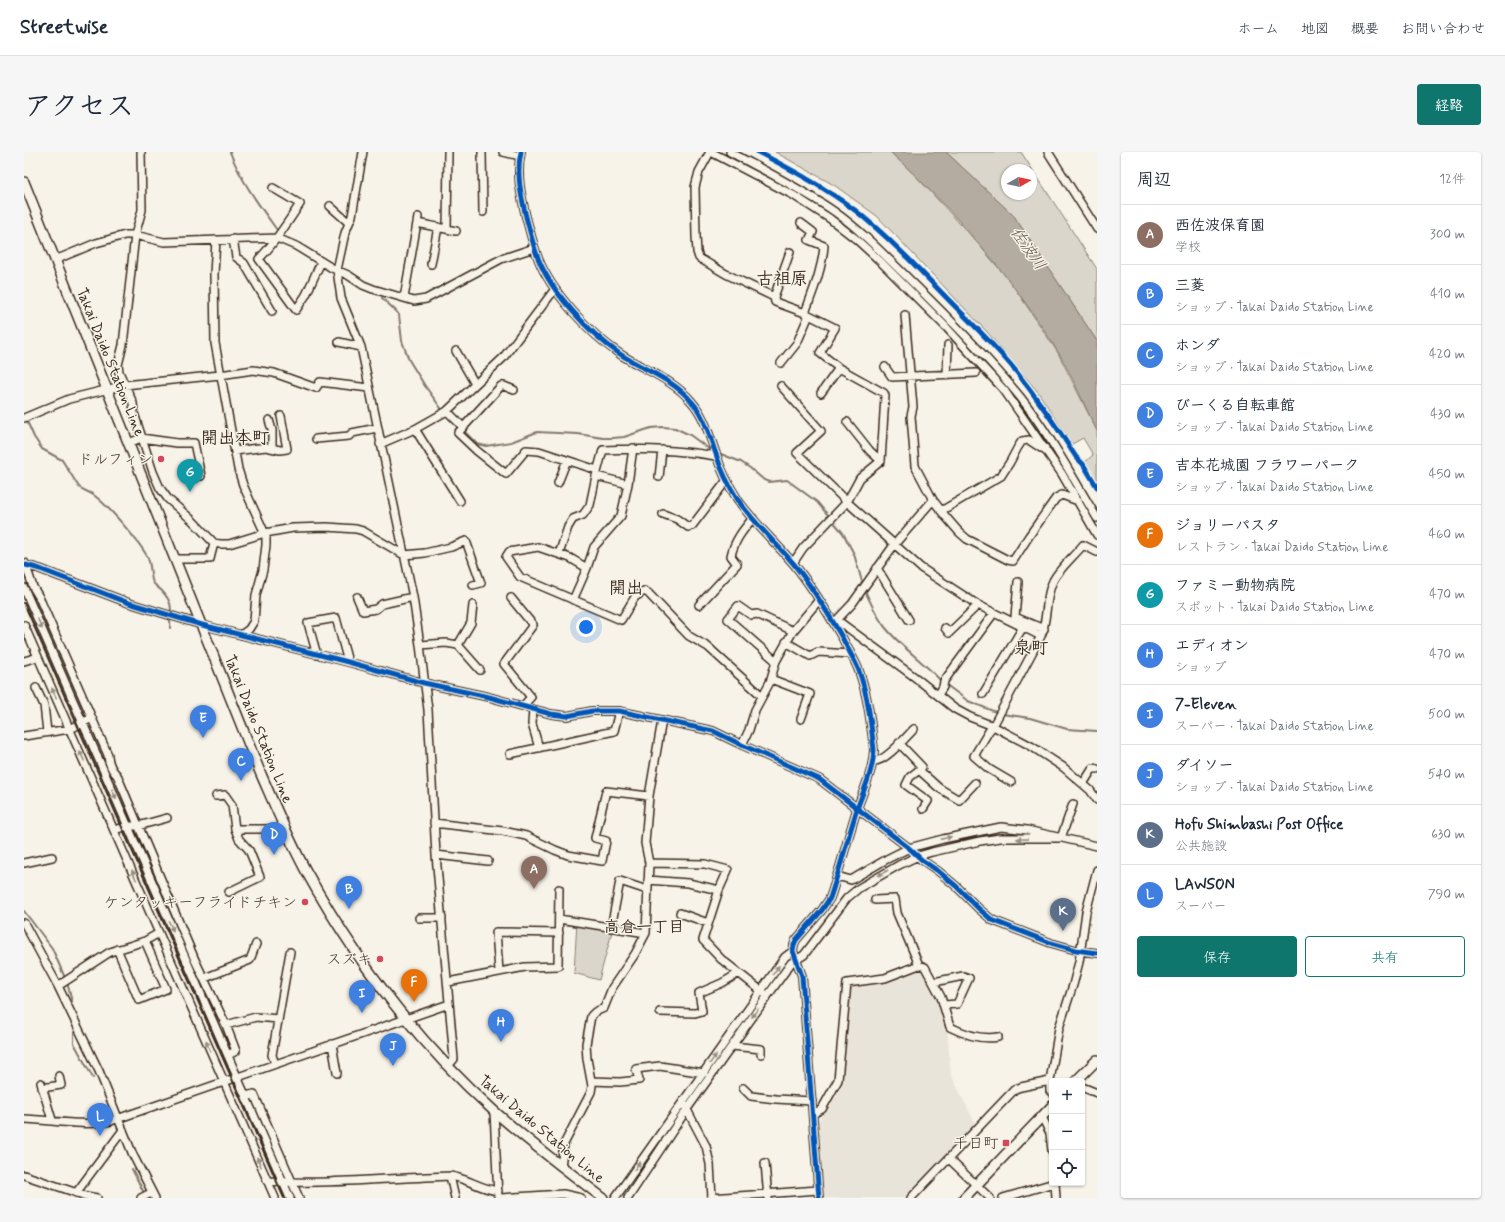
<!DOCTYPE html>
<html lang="ja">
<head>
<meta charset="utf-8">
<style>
	:root { --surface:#fff; --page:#f6f6f7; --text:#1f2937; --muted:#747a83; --line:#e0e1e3; --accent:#0f766e }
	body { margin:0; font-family:Mynerve,"Klee One",sans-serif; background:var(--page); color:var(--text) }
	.controls { position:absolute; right:12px; bottom:12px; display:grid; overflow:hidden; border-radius:4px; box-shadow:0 1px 3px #0004 }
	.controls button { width:36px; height:36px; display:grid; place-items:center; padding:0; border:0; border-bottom:1px solid var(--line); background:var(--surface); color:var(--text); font:20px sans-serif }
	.compass { position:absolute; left:977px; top:12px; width:36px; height:36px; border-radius:50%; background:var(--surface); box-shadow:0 1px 3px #0004; rotate:81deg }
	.you { position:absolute; left:562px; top:475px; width:14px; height:14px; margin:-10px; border:3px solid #fff; border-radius:50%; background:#1a73e8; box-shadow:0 0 0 6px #1a73e833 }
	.badge { display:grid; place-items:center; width:26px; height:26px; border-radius:50%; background:var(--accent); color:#fff; font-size:13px; font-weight:700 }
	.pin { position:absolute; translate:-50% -33px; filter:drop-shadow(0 1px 2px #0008) }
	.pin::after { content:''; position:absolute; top:21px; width:14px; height:12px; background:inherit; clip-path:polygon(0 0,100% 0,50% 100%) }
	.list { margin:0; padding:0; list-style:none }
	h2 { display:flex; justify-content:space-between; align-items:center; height:52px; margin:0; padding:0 16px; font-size:17px }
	h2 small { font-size:13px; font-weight:400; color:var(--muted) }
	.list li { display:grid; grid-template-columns:26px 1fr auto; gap:12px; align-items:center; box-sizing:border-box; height:60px; padding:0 16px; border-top:1px solid var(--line) }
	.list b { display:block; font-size:15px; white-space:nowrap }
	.list p { margin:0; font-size:13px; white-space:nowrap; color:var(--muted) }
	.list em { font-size:13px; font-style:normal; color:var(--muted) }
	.actions { display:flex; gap:8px; padding:12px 16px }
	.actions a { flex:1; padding:9px 0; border:1px solid var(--accent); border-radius:4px; text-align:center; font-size:14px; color:var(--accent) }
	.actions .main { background:var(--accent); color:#fff }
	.icon { flex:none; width:22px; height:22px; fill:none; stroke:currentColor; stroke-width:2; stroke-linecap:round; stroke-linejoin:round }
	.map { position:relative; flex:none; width:1073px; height:1046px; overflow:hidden; border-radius:4px }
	header { display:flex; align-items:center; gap:24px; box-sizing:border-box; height:56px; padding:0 20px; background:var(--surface); border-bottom:1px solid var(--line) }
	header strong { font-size:19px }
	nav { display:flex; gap:22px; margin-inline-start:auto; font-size:14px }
	.intro { display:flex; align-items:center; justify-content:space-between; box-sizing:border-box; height:96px; padding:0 24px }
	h1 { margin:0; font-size:28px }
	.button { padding:10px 18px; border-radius:4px; background:var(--accent); color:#fff; font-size:14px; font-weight:700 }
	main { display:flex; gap:24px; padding:0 24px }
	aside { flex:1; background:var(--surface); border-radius:4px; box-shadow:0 1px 3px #0004 }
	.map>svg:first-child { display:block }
	.built { fill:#e9e4d9 }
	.green { fill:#dbd6cb; stroke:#8b8074; fill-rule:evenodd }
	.water { fill:#b4aca0; stroke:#84786c }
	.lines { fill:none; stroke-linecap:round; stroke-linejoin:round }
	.stream { stroke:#84786c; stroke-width:2 }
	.minor-casing { stroke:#3b2a1e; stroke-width:10 }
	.major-casing { stroke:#3b2a1e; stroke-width:12 }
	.minor { stroke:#f7f3e8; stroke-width:7 }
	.major { stroke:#f7f3e8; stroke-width:9 }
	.rail { stroke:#3b2a1e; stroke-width:2 }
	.cycleway-casing { stroke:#f7f3e8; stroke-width:8 }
	.cycleway { stroke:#0057b8; stroke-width:5 }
	.oneway { fill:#998e83 }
	.poi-dot { fill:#d1495b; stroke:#f7f3e8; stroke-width:1.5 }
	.labels { text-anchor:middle; stroke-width:3; stroke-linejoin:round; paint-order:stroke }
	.street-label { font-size:15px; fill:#3b2a1e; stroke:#f7f3e8 }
	.poi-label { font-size:15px; fill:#3b2a1e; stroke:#f7f3e8; text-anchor:end }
	.water-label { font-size:16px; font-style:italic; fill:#5f5145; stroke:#f7f3e8 }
	.neighbourhood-label { font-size:16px; font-weight:bold; fill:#3b2a1e; stroke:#f7f3e8 }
	.quarter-label { font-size:17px; font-weight:bold; fill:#3b2a1e; stroke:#f7f3e8 }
</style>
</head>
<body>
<header>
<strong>Streetwise</strong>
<nav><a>ホーム</a><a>地図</a><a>概要</a><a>お問い合わせ</a></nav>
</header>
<div class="intro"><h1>アクセス</h1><a class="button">経路</a></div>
<main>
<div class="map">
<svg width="1073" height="1046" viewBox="0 0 1073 1046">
	<rect width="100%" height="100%" fill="#f7f3e8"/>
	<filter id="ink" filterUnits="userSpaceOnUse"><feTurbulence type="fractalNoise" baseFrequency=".025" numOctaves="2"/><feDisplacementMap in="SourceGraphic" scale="8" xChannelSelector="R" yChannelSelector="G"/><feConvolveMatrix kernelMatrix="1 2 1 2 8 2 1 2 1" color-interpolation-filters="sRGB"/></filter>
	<g filter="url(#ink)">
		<path class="built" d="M895,816L901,819L918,854L923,874L927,923L952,973L882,1046H800L794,969L816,937L821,901L826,833Z"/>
		<path class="green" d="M751,0H866L890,22L948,85L986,129L1034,201L1073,279V332L1061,310L1069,303L1059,286L1048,292L1014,240L964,181L853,64L810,33Z
			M922,0H997L1073,117V189L990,64ZM983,18H1007V42H983Z
			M553,769L589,776L575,828L550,821Z"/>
		<path class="water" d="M866,0H922L990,64L1073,189V279C1060,253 1049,225 1034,200C990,128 929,57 866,0Z"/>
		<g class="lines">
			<path class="stream" d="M206,0C217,29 235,53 253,78
				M358,146L372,159L375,163L378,189L385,208L401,234L419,259
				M2,267L10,285L18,297L38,308L55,335C60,339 66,340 71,344C85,355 114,388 123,404C127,412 126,420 128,428C129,433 135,436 138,439C151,453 146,459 146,476
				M439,278L453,292L462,294L487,290L513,280L554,282L579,286H589L600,285L627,276L639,275L651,276L666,283L685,297
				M697,302L717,310L726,316L740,328L745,330L763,328L793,350L819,381L830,402L839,433
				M841,439C847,451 852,464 861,475C877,495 900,510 917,529
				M921,532L944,549L974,561
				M978,562L1006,566L1043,577L1073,579
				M0,759L28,796L41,826
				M43,830L48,850
				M50,880V891L69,926
				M108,1017L121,1043"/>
			<g class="minor-casing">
				<path id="minor" d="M117,0L118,58L111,83L99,193L94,213L95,220L109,251L110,261L129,320L136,336L144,347L168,368L190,391L196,392H205L241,381L269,376L303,375L332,377L339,379L380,403L401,401L427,395L442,389L457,431L449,433
					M339,0L328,64L321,81L313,118L317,146L337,195L389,445L396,493L404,558L412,703L430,907L424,914
					M458,0L459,60
					M479,0L496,4
					M497,0C492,22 497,43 502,65C506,79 509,93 514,106C527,140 566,182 596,202C620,218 649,227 668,250C681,265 685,283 692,302C697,318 705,334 714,348C730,371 751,390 769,411C788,434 804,461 819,487C824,498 831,508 835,519C844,544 847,572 850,598C849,619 840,637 833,657C824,686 816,716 806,746L798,758L772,788L770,793L769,799L778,824L795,1046
					M686,0L675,20L671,35L672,84L673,100L675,106L702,122L750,145L751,150L781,161L811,176L796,201L815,216L860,241L861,244L857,309L836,326L823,350L779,396L769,411
					M687,0L769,43L805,66L832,87L855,108L923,176L980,238L1038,322L1073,383
					M706,0C741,19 778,37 811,60C838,79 861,104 885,127C924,165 963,204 997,246C1026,283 1049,326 1073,366
					M1024,0L1073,77
					M249,36L276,52C263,71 251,91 235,107L272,158L282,143L297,110
					M306,54L325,71
					M393,71L432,79
					M777,71L789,80L785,88L800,94C798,118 789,139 781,161
					M423,77L424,0
					M209,87L212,105L220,111L248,159
					M192,88L190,122L191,191L214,317L219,333L242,384V393L239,418L232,443L230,469L225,477L217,483
					M31,108L72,91L101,83H111L140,90L253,86L272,94L308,116L324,123L339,133L349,137L390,149L402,147L477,107L510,96
					M407,112L414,75
					M750,145L766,100
					M380,146L394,65
					M881,163L889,255L887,264L891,314L909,348L922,365L935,380L943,387L984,408L989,409L1005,384L1032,346L1038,343L1054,349
					M315,190L337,195
					M432,199L451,232
					M757,211L773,191L785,163
					M861,215L868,225L952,221
					M923,223L924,193
					M757,234L797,279L773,301L823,350L897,416L954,453L1017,484
					M490,238L480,234H477L434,281L453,299L482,322L502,298L515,299L573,318
					M797,241L815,216
					M423,259L439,275
					M0,266L45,247L101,233L196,223L229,218L250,221L292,236L296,230L345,236
					M245,268L248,278V296
					M823,270L846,299L857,309
					M391,277L436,349
					M292,287L325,284L328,281L353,276
					M105,291L117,286L153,291H170L177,324
					M356,292L391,277L423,259L479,206L531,137
					M609,296L604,332L572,324L579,298C617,296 655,298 692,304
					M211,299L242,295L256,298L263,297L257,264
					M635,325L638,298
					M534,331L543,308
					M917,359L977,324L986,310L994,295L998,289L1005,288L1017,296H1021
					M639,362L653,367L664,375L668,374L703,328
					M535,402L544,375L549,367L559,363L566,353L572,324
					M151,407H186L190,391
					M1,411L9,435L15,445L84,603C84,610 88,619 93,623L171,808L202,873L212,899L204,903
					M2,413L16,417L105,451L178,473L324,510L400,531L465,545L527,562L543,564L568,559H595L689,579L718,593L795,627L885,696L898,708L914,719L932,734L954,756L968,768L1027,791L1052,798L1073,801
					M563,416L570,395L597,364L604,332
					M853,416L885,468
					M994,430L991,465L1020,477
					M0,436L266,1046
					M333,445L339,459L352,457L358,452L389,445
					M487,446L509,473L480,512L507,545L499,554
					M549,448L563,416L546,406L514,395L485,400L482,405L496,425L597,468L611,445L620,439L624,441L665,484L684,495L738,544
					M675,453L713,412L707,404C710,389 719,378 729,366
					M813,468L892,526L931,557L946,565L969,574L1007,594L1039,615L1066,638L1073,648
					M810,471L828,452L870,393L909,348
					M0,473L251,1046
					M921,476L925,481L954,453
					M762,490L786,504L794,500L827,502
					M396,493L422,491L434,493L456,518
					M434,493L447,471L449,453
					M293,503L284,471L312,466L324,510
					M0,509L14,505
					M752,509L704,467L714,454L727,463L733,462L769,479
					M747,527L786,542L777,567
					M12,536L20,553L23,580
					M959,542L999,475
					M914,543L919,535L920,529L970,461
					M509,557L508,572L515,596
					M0,584L46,577L68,566
					M875,591L898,615L895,618L915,636L935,648L951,631
					M718,593L725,578L731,558L746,530L752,509L769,479L795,448
					M486,602L590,579L595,559
					M850,609C861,610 882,585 890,577
					M895,618L886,625L882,633L904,649L899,657
					M987,630L965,617L950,604L965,579L969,574L1017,484C1024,466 1021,444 1029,429C1034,418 1051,403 1059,393L1073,400
					M1059,632L1069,616L1073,617
					M192,644L201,643L208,653L211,677L215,687L225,698L236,725L205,740
					M410,671L479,679L502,684L531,698L544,703L578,709L582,689L571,686L582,639L625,644
					M211,677H262
					M90,678L104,674H114L143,666
					M1037,686L1049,652
					M412,703L464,709
					M0,711L28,705
					M625,711L681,712L704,718L695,738L679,788L697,807L740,841
					M813,724L827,728L863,707L885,696L919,687L977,675L1003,678L1073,694
					M624,728L664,731L695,738
					M851,748L871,747L873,761L895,813
					M656,761L684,771
					M395,766H418
					M535,767L622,781
					M0,771L34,834L75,919L109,1003L131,1046
					M587,776L596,729L623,738
					M93,797L115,848L142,837L121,789
					M475,819L472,780L535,781
					M181,826L226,808L232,792
					M424,830L501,815L534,814L535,737
					M910,830L939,824L945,826L933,852L920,853
					M34,834L86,800L121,789L135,781
					M636,860L671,861L678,859L675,841L698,831L715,821
					M202,873L232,865L254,867
					M308,892L313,921
					M708,894L737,897V902
					M251,912L248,903L266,800
					M567,929L596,930L615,928L612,917L636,914L680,921
					M17,931L28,968
					M1058,935L1073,941
					M18,936L37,933L35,924
					M719,936L727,944L752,947L788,949
					M1028,941L1026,939V929L1035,876L1049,833L1055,810L1062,760L1073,718
					M222,944L230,942L275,1046
					M661,954L682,994L686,1012L688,1046
					M470,959L474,1046
					M789,962L798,957L814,928L823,831L861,826L895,813L901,815L917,845L926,875C940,882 958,888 974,885
					M1018,965L1026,981L1028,999
					M0,967C29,968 59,975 87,969L425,852
					M925,1007L966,1046
					M741,1011L744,1046
					M537,1014L540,992L567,940L568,934L563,907L562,892L567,864L571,860L580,856L588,836L611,802L622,781L625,711L621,691L625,644L638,568
					M0,1023L62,1044L73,1046
					M426,1024L431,1046
					M243,1029C304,1033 365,1026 426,1024C443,1026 456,1037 474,1039
					M1031,1031L1032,1046
					M52,1041L99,978
					M117,1046L127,1041
					M477,1046L539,1042L557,1046
					M591,1046L761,805L769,799
					M604,1046L663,957L767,811L780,803L823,746L835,736L875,713L894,704L908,700L956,689L976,686H1037
					M687,1046L794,1038
					M887,1046L991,937L997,935L1026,929
					M979,1046L1030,1031"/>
			</g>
			<g class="major-casing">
				<path id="major" d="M0,30L236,620C251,654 265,688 282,719C332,809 394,891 470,959C505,990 542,1018 579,1046
					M1052,929L1073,908
					M940,1046L1028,954"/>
			</g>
			<use href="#minor" class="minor"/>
			<use href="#major" class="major"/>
			<path class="rail" d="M0,451L260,1046"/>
			<g class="cycleway-casing">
				<path id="cycleway" d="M497,0C492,22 497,43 502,65C506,79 509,93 514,106C527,140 566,182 596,202C620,218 649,227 668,250C681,265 685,283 692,302C697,318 705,334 714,348C730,371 751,390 769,411C788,434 804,461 819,487C824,498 831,508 835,519C844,544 847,572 850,598C849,619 840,637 833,657C824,686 816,716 806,746L798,758L772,788L770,793L769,799L778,824L795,1046
					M734,0C768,18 802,36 832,59C862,83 889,111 916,139C941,165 968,190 991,218C1013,246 1033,275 1052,305L1059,312L1073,335
					M2,413L16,417L105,451L178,473L324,510L400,531L465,545L527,562L543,564L568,559H595L689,579L718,593L795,627L885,696L898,708L914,719L932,734L954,756L968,768L1027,791L1052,798L1073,801"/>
			</g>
			<use href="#cycleway" class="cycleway"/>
		</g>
		<defs><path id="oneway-solid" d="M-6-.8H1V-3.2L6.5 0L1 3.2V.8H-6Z"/></defs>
		<g class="oneway">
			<use href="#oneway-solid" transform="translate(16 472) rotate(67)"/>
			<use href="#oneway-solid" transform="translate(30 541) rotate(-114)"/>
			<use href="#oneway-solid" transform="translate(58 604) rotate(-114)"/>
			<use href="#oneway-solid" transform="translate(90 642) rotate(66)"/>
			<use href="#oneway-solid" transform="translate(922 686) rotate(-13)"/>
			<use href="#oneway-solid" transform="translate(998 687) rotate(-179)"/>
			<use href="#oneway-solid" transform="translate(859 721) rotate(150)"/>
			<use href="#oneway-solid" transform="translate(110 723) rotate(-114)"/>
			<use href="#oneway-solid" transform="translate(147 774) rotate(66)"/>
			<use href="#oneway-solid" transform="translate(752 818) rotate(-55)"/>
			<use href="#oneway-solid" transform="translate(731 861) rotate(125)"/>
			<use href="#oneway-solid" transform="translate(184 894) rotate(-114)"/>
			<use href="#oneway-solid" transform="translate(689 907) rotate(-55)"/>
			<use href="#oneway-solid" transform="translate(235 1010) rotate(-113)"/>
			<use href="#oneway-solid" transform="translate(613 1014) rotate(-55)"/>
		</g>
	</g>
	<g class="poi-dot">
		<circle cx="137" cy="307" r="4"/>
		<circle cx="281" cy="750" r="4"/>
		<circle cx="356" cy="807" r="4"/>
		<rect x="978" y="987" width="8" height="8" rx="2"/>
	</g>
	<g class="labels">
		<g class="street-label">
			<text transform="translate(87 210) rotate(68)" y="5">Takai Daido Station Line</text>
			<text transform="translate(235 577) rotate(68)" y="5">Takai Daido Station Line</text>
			<text transform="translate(518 977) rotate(40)" y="5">Takai Daido Station Line</text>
		</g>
		<g class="poi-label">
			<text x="129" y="312">ドルフィン</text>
			<text x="273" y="755">ケンタッキーフライドチキン</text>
			<text x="348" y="812">スズキ</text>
			<text x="974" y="996">千日町</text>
		</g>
		<g class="water-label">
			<text transform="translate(1005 96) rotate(55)" y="6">佐波川</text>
		</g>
		<g class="neighbourhood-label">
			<text x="620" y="780">高倉一丁目</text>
		</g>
		<g class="quarter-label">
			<text x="758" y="132">古祖原</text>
			<text x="211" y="291">開出本町</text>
			<text x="602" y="441">開出</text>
			<text x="1007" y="501">泉町</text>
		</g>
	</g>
</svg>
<div class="controls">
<button>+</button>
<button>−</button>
<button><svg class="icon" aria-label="locate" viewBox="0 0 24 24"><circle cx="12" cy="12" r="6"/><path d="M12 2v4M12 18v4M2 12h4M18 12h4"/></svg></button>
</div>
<svg class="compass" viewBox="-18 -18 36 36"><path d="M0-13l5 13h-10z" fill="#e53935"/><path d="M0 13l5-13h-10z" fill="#747a83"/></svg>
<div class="you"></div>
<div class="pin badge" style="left:510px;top:737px;background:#8d6e63">A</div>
<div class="pin badge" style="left:325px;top:757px;background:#3f7fe0">B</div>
<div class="pin badge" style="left:217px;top:629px;background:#3f7fe0">C</div>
<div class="pin badge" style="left:250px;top:703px;background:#3f7fe0">D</div>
<div class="pin badge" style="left:179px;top:586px;background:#3f7fe0">E</div>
<div class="pin badge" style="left:390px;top:850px;background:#e8710a">F</div>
<div class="pin badge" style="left:166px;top:340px;background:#0f9aa8">G</div>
<div class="pin badge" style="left:477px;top:890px;background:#3f7fe0">H</div>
<div class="pin badge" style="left:338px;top:861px;background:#3f7fe0">I</div>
<div class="pin badge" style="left:369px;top:914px;background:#3f7fe0">J</div>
<div class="pin badge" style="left:1039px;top:779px;background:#5c6f8a">K</div>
<div class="pin badge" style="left:76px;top:984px;background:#3f7fe0">L</div>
</div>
<aside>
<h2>周辺<small>12件</small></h2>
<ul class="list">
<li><span class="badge" style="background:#8d6e63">A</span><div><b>西佐波保育園</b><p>学校</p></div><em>300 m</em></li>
<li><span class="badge" style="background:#3f7fe0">B</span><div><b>三菱</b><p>ショップ · Takai Daido Station Line</p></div><em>410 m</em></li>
<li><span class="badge" style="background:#3f7fe0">C</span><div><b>ホンダ</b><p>ショップ · Takai Daido Station Line</p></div><em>420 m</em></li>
<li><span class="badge" style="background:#3f7fe0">D</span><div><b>びーくる自転車館</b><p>ショップ · Takai Daido Station Line</p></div><em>430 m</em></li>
<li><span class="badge" style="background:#3f7fe0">E</span><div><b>吉本花城園 フラワーパーク</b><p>ショップ · Takai Daido Station Line</p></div><em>450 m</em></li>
<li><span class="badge" style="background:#e8710a">F</span><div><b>ジョリーパスタ</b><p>レストラン · Takai Daido Station Line</p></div><em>460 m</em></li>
<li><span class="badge" style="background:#0f9aa8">G</span><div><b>ファミー動物病院</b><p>スポット · Takai Daido Station Line</p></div><em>470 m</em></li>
<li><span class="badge" style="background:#3f7fe0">H</span><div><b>エディオン</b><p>ショップ</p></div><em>470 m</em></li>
<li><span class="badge" style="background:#3f7fe0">I</span><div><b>7-Eleven</b><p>スーパー · Takai Daido Station Line</p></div><em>500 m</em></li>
<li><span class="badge" style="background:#3f7fe0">J</span><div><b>ダイソー</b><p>ショップ · Takai Daido Station Line</p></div><em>540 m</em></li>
<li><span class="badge" style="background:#5c6f8a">K</span><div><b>Hofu Shimbashi Post Office</b><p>公共施設</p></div><em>630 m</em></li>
<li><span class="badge" style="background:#3f7fe0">L</span><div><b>LAWSON</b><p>スーパー</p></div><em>790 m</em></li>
</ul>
<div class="actions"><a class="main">保存</a><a>共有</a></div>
</aside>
</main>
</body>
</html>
